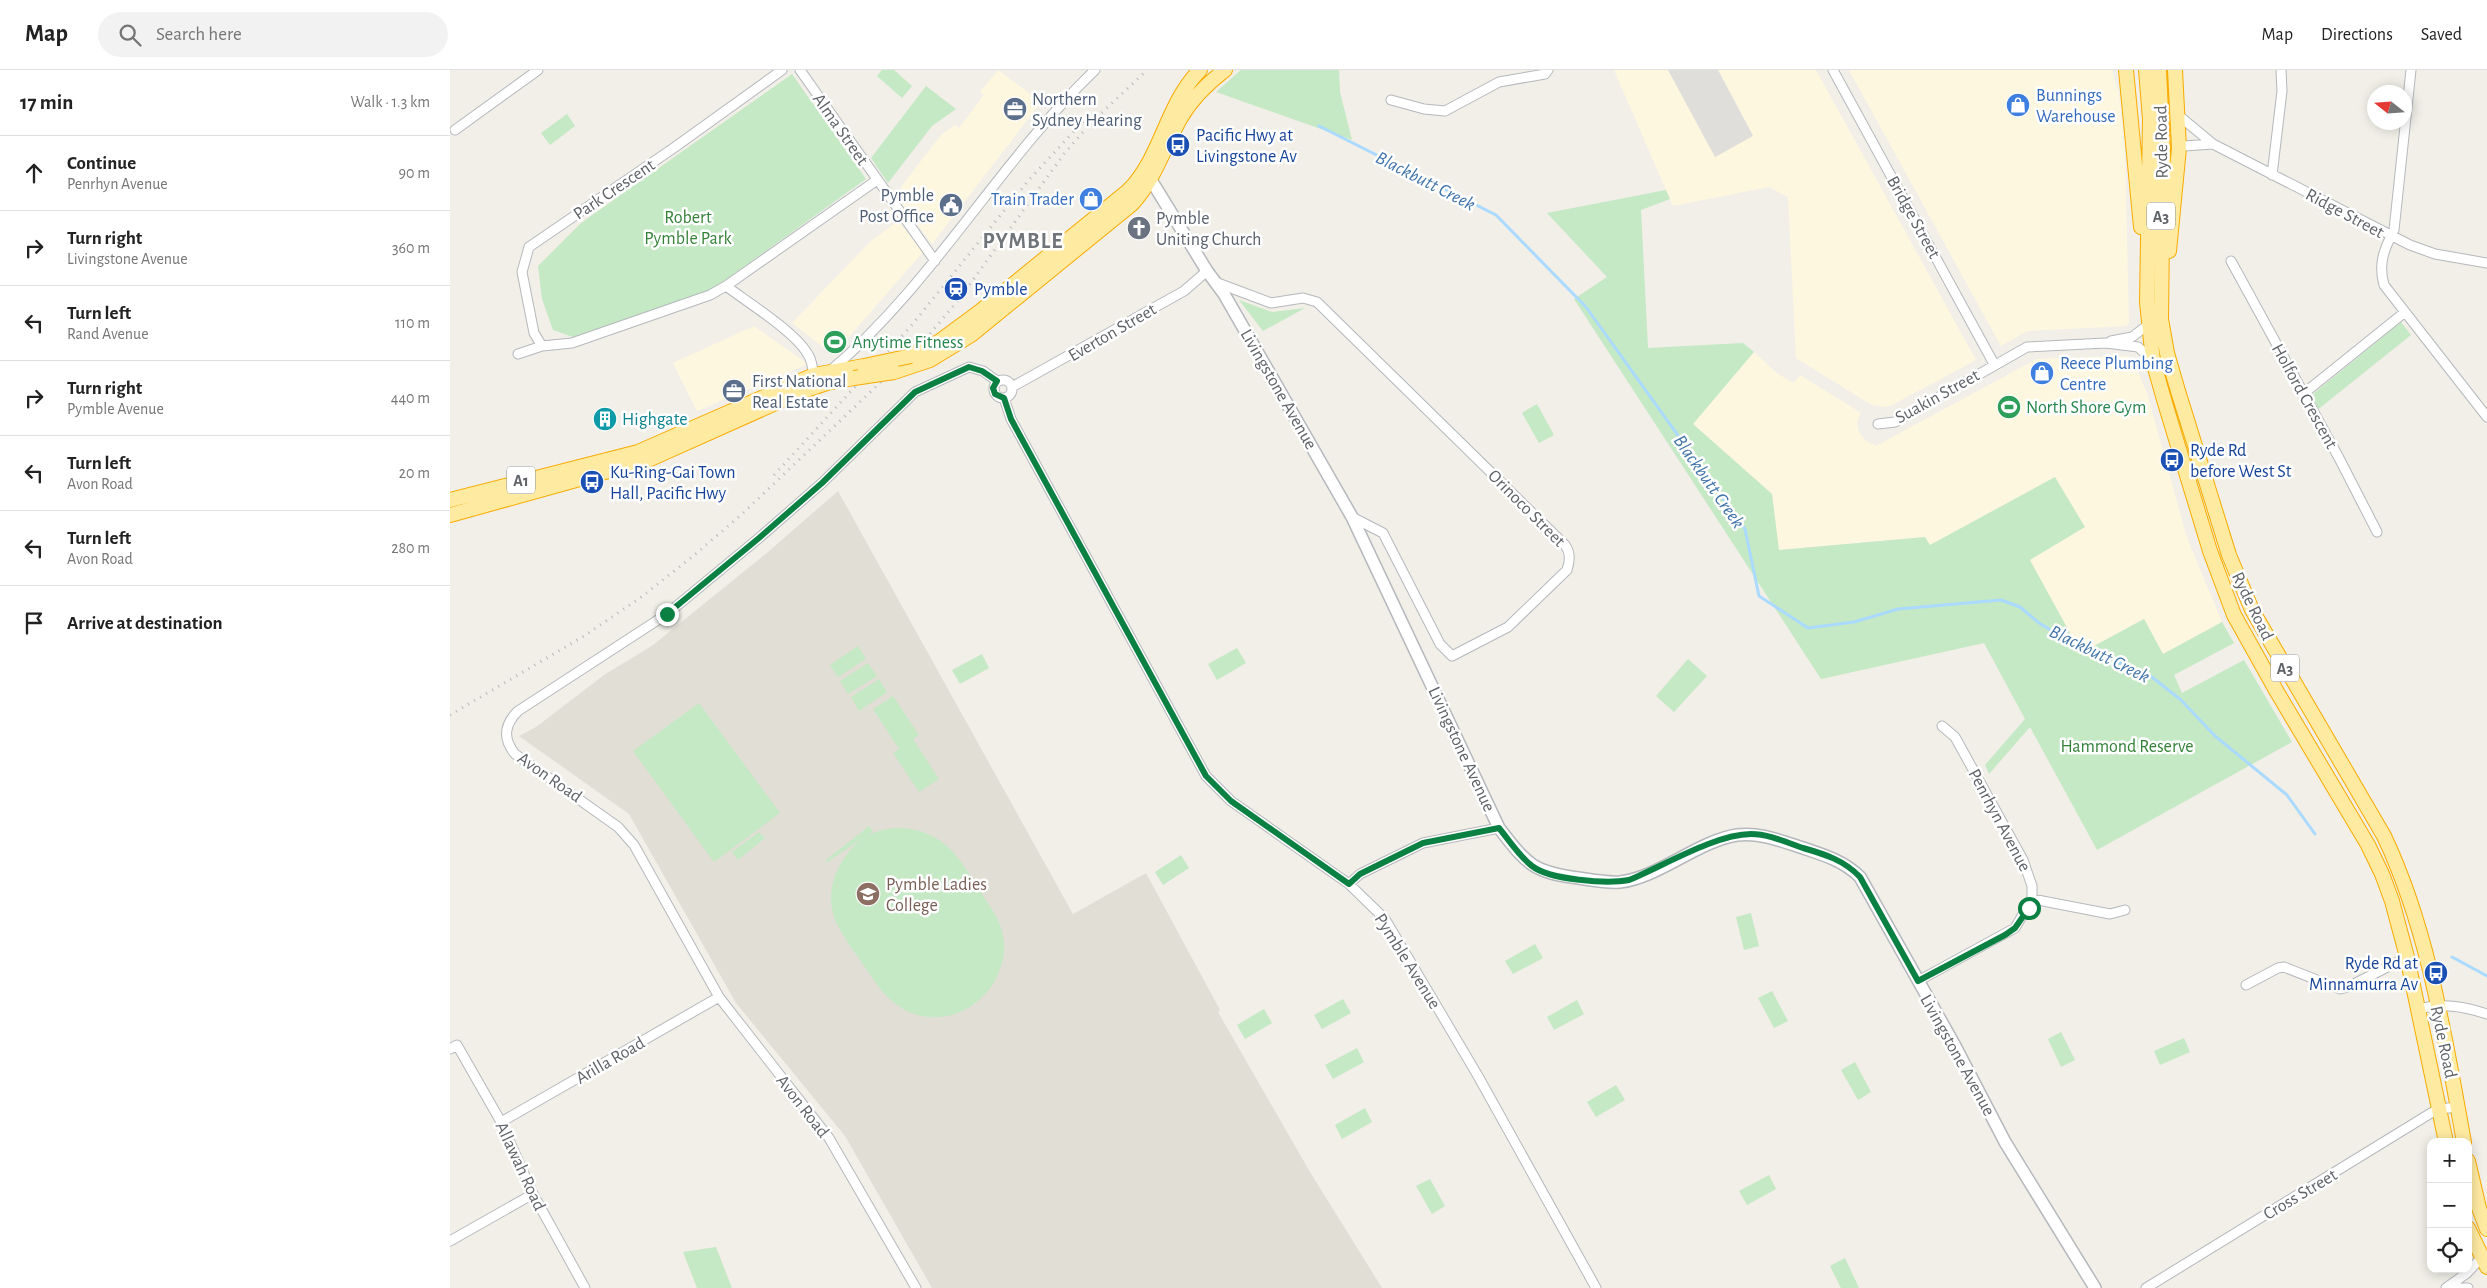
<!DOCTYPE html>
<html lang="en">
<head>
<meta charset="utf-8">
<style>
	:root { --surface:#fff; --page:#f2f2f2; --text:#222; --muted:#767676; --line:#e0e0e0 }
	body { margin:0; font-family:"Alegreya Sans",sans-serif; background:var(--page); color:var(--text) }
	.controls { position:absolute; right:15px; bottom:15px; display:grid; overflow:hidden; border-radius:10px; box-shadow:0 2px 12px #0003 }
	.controls button { width:45px; height:45px; display:grid; place-items:center; padding:0; border:0; border-bottom:1px solid var(--line); background:var(--surface); color:var(--text); font:25px sans-serif }
	.compass { position:absolute; left:1917px; top:15px; width:45px; height:45px; border-radius:50%; background:var(--surface); box-shadow:0 2px 12px #0003; rotate:287deg }
	.stop { position:absolute; width:15px; height:15px; margin:-11px; border:4px solid #0b8043; border-radius:50%; background:#fff }
	.stop.end { background:#0b8043; border-color:#fff; box-shadow:0 1px 5px #0008 }
	.list { margin:0; padding:0; list-style:none }
	h2 { display:flex; justify-content:space-between; align-items:center; height:65px; margin:0; padding:0 20px; font-size:21px }
	h2 small { font-size:16px; font-weight:400; color:var(--muted) }
	.list li { display:grid; grid-template-columns:32px 1fr auto; gap:15px; align-items:center; box-sizing:border-box; height:75px; padding:0 20px; border-top:1px solid var(--line) }
	.list b { display:block; font-size:19px; white-space:nowrap }
	.list p { margin:0; font-size:16px; white-space:nowrap; color:var(--muted) }
	.list em { font-size:16px; font-style:normal; color:var(--muted) }
	.icon { flex:none; width:28px; height:28px; fill:none; stroke:currentColor; stroke-width:2; stroke-linecap:round; stroke-linejoin:round }
	.map { position:relative; flex:none; width:2037px; height:1218px; overflow:hidden }
	header { display:flex; align-items:center; gap:30px; box-sizing:border-box; height:70px; padding:0 25px; background:var(--surface); border-bottom:1px solid var(--line) }
	header strong { font-size:24px }
	nav { display:flex; gap:28px; margin-inline-start:auto; font-size:18px }
	.search { width:350px; height:45px; background:var(--page); display:flex; align-items:center; gap:12px; box-sizing:border-box; padding:0 18px; border-radius:28px; color:var(--muted); font-size:19px }
	main { display:flex }
	aside { flex:1; background:var(--surface) }
	.map>svg:first-child { display:block }
	.commercial { fill:#fef7e0 }
	.industrial { fill:#e0deda }
	.education { fill:#e1ded6 }
	.green { fill:#c5e8c5 }
	.lines { fill:none; stroke-linecap:round; stroke-linejoin:round }
	.stream { stroke:#aadaff; stroke-width:3 }
	.minor-casing { stroke:#b5b8bc; stroke-width:11 }
	.tertiary-casing { stroke:#b5b8bc; stroke-width:14 }
	.trunk-casing { stroke:#f9ab00; stroke-width:16 }
	.minor { stroke:#fff; stroke-width:9 }
	.tertiary { stroke:#fff; stroke-width:11 }
	.trunk { stroke:#feeaa1; stroke-width:14 }
	.rail { stroke:#b6b7b8; stroke-width:3; stroke-dasharray:1 6; stroke-linecap:butt }
	.trunk-bridge-casing { stroke:#f9ab00; stroke-width:16; stroke-linecap:butt }
	.trunk-bridge { stroke:#feeaa1; stroke-width:14 }
	.route { stroke:#0b8043; stroke-width:6 }
	.labels { text-anchor:middle; stroke-width:5; stroke-linejoin:round; paint-order:stroke }
	.shield { fill:#fff; stroke:#8f9295; stroke-width:1 }
	.shield-label { font-size:16px; font-weight:bold; fill:#5f6368 }
	.shop-label { font-size:18px; fill:#366cbe; stroke:#fff; text-anchor:start }
	.service-label { font-size:18px; fill:#4e5e75; stroke:#fff; text-anchor:start }
	.street-label { font-size:18px; fill:#5f6368; stroke:#fff }
	.transit-label { font-size:18px; fill:#164399; stroke:#fff; text-anchor:start }
	.park-label { font-size:18px; fill:#348238; stroke:#fff }
	.worship-label { font-size:18px; fill:#5b616d; stroke:#fff; text-anchor:start }
	.leisure-label { font-size:18px; fill:#27864d; stroke:#fff; text-anchor:start }
	.culture-label { font-size:18px; fill:#0d838f; stroke:#fff; text-anchor:start }
	.education-label { font-size:18px; fill:#785e54; stroke:#fff; text-anchor:start }
	.water-label { font-size:19px; font-style:italic; fill:#4174aa; stroke:#fff }
	.district-label { font-size:22px; font-weight:bold; letter-spacing:1px; fill:#70757a; stroke:#fff }
</style>
</head>
<body>
<header>
<strong>Map</strong>
<div class="search"><svg class="icon" aria-label="search" viewBox="0 0 24 24"><circle cx="10" cy="10" r="6"/><path d="M15 15l6 6"/></svg>Search here</div>
<nav><a>Map</a><a>Directions</a><a>Saved</a></nav>
</header>
<main>
<aside>
<h2>17 min<small>Walk · 1.3 km</small></h2>
<ul class="list">
<li><svg class="icon" aria-label="ahead" viewBox="0 0 24 24"><path d="M12 20V5M6 11l6-6 6 6"/></svg><div><b>Continue</b><p>Penrhyn Avenue</p></div><em>90 m</em></li>
<li><svg class="icon" aria-label="right" viewBox="0 0 24 24"><path d="M7 20v-9h11M14 6l5 5-5 5"/></svg><div><b>Turn right</b><p>Livingstone Avenue</p></div><em>360 m</em></li>
<li><svg class="icon" aria-label="left" viewBox="0 0 24 24"><path d="M17 20v-9H6M10 6l-5 5 5 5"/></svg><div><b>Turn left</b><p>Rand Avenue</p></div><em>110 m</em></li>
<li><svg class="icon" aria-label="right" viewBox="0 0 24 24"><path d="M7 20v-9h11M14 6l5 5-5 5"/></svg><div><b>Turn right</b><p>Pymble Avenue</p></div><em>440 m</em></li>
<li><svg class="icon" aria-label="left" viewBox="0 0 24 24"><path d="M17 20v-9H6M10 6l-5 5 5 5"/></svg><div><b>Turn left</b><p>Avon Road</p></div><em>20 m</em></li>
<li><svg class="icon" aria-label="left" viewBox="0 0 24 24"><path d="M17 20v-9H6M10 6l-5 5 5 5"/></svg><div><b>Turn left</b><p>Avon Road</p></div><em>280 m</em></li>
<li><svg class="icon" aria-label="arrive" viewBox="0 0 24 24"><path d="M6 21V4h12l-3 4 3 4H6"/></svg><div><b>Arrive at destination</b></div></li>
</ul>
</aside>
<div class="map">
<svg width="2037" height="1218" viewBox="0 0 2037 1218">
	<rect width="100%" height="100%" fill="#f1efe8"/>
	<path class="commercial" d="M548,0L591,32L482,174L451,132V117L491,65L505,55L509,58L534,25L530,22Z
		M1164,0H1218L1266,87L1303,65L1268,0H1366L1526,290L1442,335L1435,337L1422,335L1346,288L1338,127L1319,117L1223,136Z
		M1399,0H1662L1669,24L1675,83L1679,253L1676,256L1577,261L1551,276Z
		M448,151L473,182L383,285L342,253L421,171Z
		M304,256L358,294L247,341L223,293Z
		M1304,282L1328,304L1344,313L1350,305L1411,343L1407,352L1409,362L1415,370L1426,376L1587,289L1678,286L1683,290L1697,323L1737,468L1772,552L1713,584L1694,549L1631,583L1579,490L1605,407L1480,476L1475,467L1328,480L1322,424L1243,354Z"/>
	<path class="industrial" d="M1218,0H1268L1303,66L1265,87Z"/>
	<path class="education" d="M388,421L623,844L696,803L770,940L768,942L860,1102L932,1218H482L395,1066L286,933L179,744L69,666L86,657L154,605L203,575L318,482Z"/>
	<path class="green" d="M432,0H444L462,16L452,28L427,6Z
		M791,0H889L890,22L902,70L766,22Z
		M342,4L416,109L260,221L123,267L103,260L92,229L88,196L131,153Z
		M476,16L506,39L482,56L438,113L421,88Z
		M117,44L125,56L100,75L91,63Z
		M1216,120L1220,129L1191,140L1198,278L1293,273L1304,282L1243,354L1322,424L1329,480L1475,467L1480,475L1605,407L1635,457L1580,490L1631,583L1694,549L1713,584L1772,552L1784,573L1724,605L1732,623L1794,590L1842,672L1647,780L1580,657L1539,704L1535,695L1575,649L1534,573L1371,609L1124,229L1157,207L1097,143Z
		M789,230L822,242L855,238L813,261Z
		M1951,252L1961,265L1866,341L1858,328Z
		M1087,334L1104,365L1089,373L1072,343Z
		M408,576L416,589L388,607L380,595Z
		M787,578L796,593L767,610L758,594Z
		M532,584L539,598L510,614L502,600Z
		M1238,589L1257,606L1224,642L1206,626Z
		M418,593L427,606L398,624L390,611Z
		M429,609L437,622L409,641L401,627Z
		M443,626L469,665L463,669L489,709L469,722L443,683L449,679L423,639Z
		M249,633L330,743L264,792L183,681Z
		M419,756L423,761L417,766C446,751 481,758 503,782C513,793 521,807 529,820C542,839 556,857 554,881C550,929 499,963 455,940C436,930 426,913 414,896C406,884 396,871 389,858C371,826 386,789 413,768L377,792L376,790Z
		M309,762L315,768L288,790L282,782Z
		M731,785L739,798L713,815L705,802Z
		M1301,843L1309,876L1294,880L1286,847Z
		M1085,874L1093,888L1063,904L1055,891Z
		M1322,921L1338,951L1324,958L1308,928Z
		M893,929L901,943L872,959L864,945Z
		M1127,930L1134,944L1104,960L1097,947Z
		M814,939L822,953L795,969L787,955Z
		M1611,962L1625,990L1611,997L1598,969Z
		M1734,968L1740,982L1710,995L1704,981Z
		M907,978L914,992L883,1009L875,995Z
		M1405,992L1421,1022L1408,1030L1391,1000Z
		M1166,1015L1175,1030L1146,1047L1137,1032Z
		M915,1038L922,1052L892,1069L885,1055Z
		M1319,1105L1326,1119L1297,1135L1289,1121Z
		M980,1109L995,1136L982,1144L966,1116Z
		M266,1177L282,1218H247L233,1182Z
		M1395,1188L1409,1218H1391L1380,1196Z"/>
	<g class="lines">
		<path class="stream" d="M869,56L1046,145L1136,237L1295,459L1309,526L1358,558L1404,552L1448,539L1551,530L1570,537L1589,553L1631,578L1698,604L1731,630L1765,666L1837,725L1865,764
			M2002,887L2037,906"/>
		<g class="minor-casing">
			<path id="minor" d="M332,0L225,77L79,177L72,202L84,263L92,276L122,273L260,225L276,216L427,110
				M350,0L485,191
				M1383,0L1544,294
				M1961,0L1944,160C1934,179 1928,194 1934,215L2037,347
				M941,30L974,39L995,41L1049,12L1095,4L1098,0
				M1728,45L1763,74L1960,175L1985,184L2037,193
				M5,60L88,0
				M1729,78L1734,76L1763,74
				M1822,105L1832,21L1831,0
				M1781,191L1889,388L1927,462
				M765,212L821,233L853,228L867,232L1115,475C1121,483 1120,491 1117,500L1058,557L1002,586L990,574L933,463L902,447
				M276,216C296,231 345,262 357,283C362,289 362,297 364,305
				M1661,271L1682,267L1699,254
				M68,284L92,276
				M380,301C483,214 548,93 645,0
				M544 319a9 9 0 1 1 18 0a9 9 0 1 1-18 0Z
				M562,317L734,221L757,201
				M1853,324L1955,242
				M554,328L561,349L756,706L781,731L899,814L935,849L1028,1006L1146,1218
				M1428,354L1445,352L1577,277L1656,273L1688,277L1703,290
				M899,814L910,804L973,773L1049,758
				M1582,829L1660,844L1675,840
				M1468,911L1565,858L1582,829V816L1573,790L1505,667L1492,656
				M1796,915L1828,898L1834,897L1890,919L1898,917L1957,887
				M1968,939C1993,933 2013,936 2037,944
				M0,979L7,975L51,1052L83,1124L135,1218
				M51,1052L269,927
				M0,1171L83,1124
				M466,1218L379,1068L269,927L184,775L168,757L65,684C52,668 55,654 68,641L217,544L309,468L372,413L465,322L519,297L533,301L547,311
				M1696,1218L1981,1043L1989,1039L2008,1037
				M1996,1218L2017,1203L2032,1187
				M2003,1218H2018"/>
		</g>
		<g class="tertiary-casing">
			<path id="tertiary" d="M694,106L701,110L757,201L774,224L902,447L1049,758C1077,794 1082,802 1128,808C1142,810 1156,813 1170,812C1208,808 1248,771 1287,765C1310,762 1331,771 1353,778C1374,785 1394,791 1410,807L1505,976L1555,1072L1645,1218"/>
		</g>
		<g class="trunk-casing">
			<path id="trunk" d="M1676,0L1691,157
				M1696,0L1700,49L1697,232L1703,291L1715,333L1760,481L1784,545L1827,622L1918,775L1932,804L1942,831L1957,887L1996,1072
				M1709,0L1713,82L1711,249L1717,283L1728,321L1779,485L1802,540L1934,766C1979,861 1995,969 2014,1072
				M1719,181L1729,78L1725,0
				M461,286L490,271L528,243L678,121C712,87 716,34 750,0
				M444,302L480,290L521,265L682,134C705,109 714,77 730,49C741,30 758,13 775,0
				M0,430L188,382L364,305L414,296
				M0,445L198,390L348,323L377,313L404,308
				M2018,1091L2029,1138L2037,1159
				M2018,1158L2037,1197"/>
		</g>
		<use href="#minor" class="minor"/>
		<use href="#tertiary" class="tertiary"/>
		<use href="#trunk" class="trunk"/>
		<path class="rail" d="M324,405L461,256L578,111L638,46
			M0,645L134,566L190,528L242,487L291,445L473,272L510,228L614,84L641,53L697,0"/>
		<g class="trunk-bridge-casing">
			<path id="trunk-bridge" d="M414,296L461,286
				M404,308L444,302"/>
		</g>
		<use href="#trunk-bridge" class="trunk-bridge"/>
	</g>
	<g class="lines">
		<path class="route" d="M217,544L309,468L372,413L465,322L519,297L532,301L547,311L543,318L545,324L554,328L561,349L756,706L781,731L899,814L910,804L973,773L1049,758C1059,770 1069,786 1082,796C1100,810 1157,814 1179,810C1213,796 1266,764 1301,764C1318,764 1336,772 1353,778C1374,784 1394,790 1410,807L1468,911L1555,865L1565,858L1579,838"/>
	</g>
	<defs>
		<g id="shop-disc" transform="scale(1.25)"><circle r="9.5" fill="#3f7fe0" stroke="#fff"/><path d="M-5-2.5h2.3a2.7 3.5 0 0 1 5.4 0H5L5.5 6h-11ZM-1.5-2.5h3a1.5 2.3 0 0 0-3 0Z" fill="#fff"/></g>
		<g id="office-disc" transform="scale(1.25)"><circle r="9.5" fill="#5c6f8a" stroke="#fff"/><path d="M-6-3h4V-5.5h4V-3h4V5H-6ZM-1-4.5V-3h2v-1.5ZM-6 0V1H6V0Z" fill="#fff"/></g>
		<g id="bus-disc" transform="scale(1.25)"><circle r="9.5" fill="#1a4fb4" stroke="#fff"/><path d="M-5-6H5V4H4V6H2V4H-2V6H-4V4H-5ZM-3.5-4V0h7V-4ZM-3.5 1.2v1.5H-2V1.2ZM2 1.2v1.5H3.5V1.2Z" fill="#fff"/></g>
		<g id="civic-disc" transform="scale(1.25)"><circle r="9.5" fill="#5c6f8a" stroke="#fff"/><path d="M-.6-6.5H3V-4.5H.6V-3L4-1V1h2V6H-6V1h2V-1L-.6-3ZM-1.2 2.5V6h2.4V2.5Z" fill="#fff"/></g>
		<g id="church-disc" transform="scale(1.25)"><circle r="9.5" fill="#6b7280" stroke="#fff"/><path d="M-1.2-6h2.4v3.5h3.3v2.4h-3.3V6h-2.4V-.1h-3.3v-2.4h3.3Z" fill="#fff"/></g>
		<g id="station-disc" transform="scale(1.25)"><circle r="9.5" fill="#1a4fb4" stroke="#fff"/><path d="M-3-6H3Q5-6 5-4V2Q5 4 3 4L4.5 6H3L1.5 4h-3L-3 6H-4.5L-3 4Q-5 4-5 2V-4Q-5-6-3-6ZM-3.5-4v3h7v-3ZM-3.5 1v1.5H-2V1ZM2 1v1.5H3.5V1Z" fill="#fff"/></g>
		<g id="stadium-disc" transform="scale(1.25)"><circle r="9.5" fill="#2e9e5b" stroke="#fff"/><path d="M0-5a6.5 5 0 1 0 0 10a6.5 5 0 1 0 0-10ZM-3.5-1.8h7v3.6h-7Z" fill="#fff"/></g>
		<g id="building-disc" transform="scale(1.25)"><circle r="9.5" fill="#0f9aa8" stroke="#fff"/><path d="M-4-6H4V6H1V3H-1V6H-4ZM-2.5-4.3h1.7v1.8h-1.7ZM.8-4.3h1.7v1.8H.8ZM-2.5-1h1.7V.8h-1.7ZM.8-1h1.7V.8H.8Z" fill="#fff"/></g>
		<g id="school-disc" transform="scale(1.25)"><circle r="9.5" fill="#8d6e63" stroke="#fff"/><path d="M0-5L7-2L0 1L-7-2ZM-4 1L0 2.5L4 1V4Q0 6-4 4Z" fill="#fff"/></g>
	</defs>
	<g fill-rule="evenodd">
		<use href="#shop-disc" x="1568" y="35"/>
		<use href="#office-disc" x="565" y="39"/>
		<use href="#bus-disc" x="728" y="75"/>
		<use href="#shop-disc" x="641" y="129"/>
		<use href="#civic-disc" x="501" y="135"/>
		<use href="#church-disc" x="689" y="158"/>
		<use href="#station-disc" x="506" y="219"/>
		<use href="#stadium-disc" x="385" y="272"/>
		<use href="#shop-disc" x="1592" y="303"/>
		<use href="#office-disc" x="284" y="321"/>
		<use href="#stadium-disc" x="1559" y="337"/>
		<use href="#building-disc" x="155" y="349"/>
		<use href="#bus-disc" x="1722" y="390"/>
		<use href="#bus-disc" x="142" y="412"/>
		<use href="#school-disc" x="418" y="824"/>
		<use href="#bus-disc" x="1986" y="903"/>
	</g>
	<g class="labels">
		<g class="shield">
			<rect x="1697" y="132.5" width="28" height="27" rx="4"/>
			<rect x="57" y="396.5" width="28" height="27" rx="4"/>
			<rect x="1821" y="584.5" width="28" height="27" rx="4"/>
		</g>
		<g class="shield-label">
			<text x="1711" y="152">A3</text>
			<text x="71" y="416">A1</text>
			<text x="1835" y="604">A3</text>
		</g>
		<g class="shop-label">
			<text x="1586" y="31">Bunnings<tspan x="1586" dy="21">Warehouse</tspan></text>
			<text x="624" y="135" text-anchor="end">Train Trader</text>
			<text x="1610" y="299">Reece Plumbing<tspan x="1610" dy="21">Centre</tspan></text>
		</g>
		<g class="service-label">
			<text x="582" y="35">Northern<tspan x="582" dy="21">Sydney Hearing</tspan></text>
			<text x="484" y="131" text-anchor="end">Pymble<tspan x="484" dy="21">Post Office</tspan></text>
			<text x="302" y="317">First National<tspan x="302" dy="21">Real Estate</tspan></text>
		</g>
		<g class="street-label">
			<text transform="translate(391 59) rotate(55)" y="6">Alma Street</text>
			<text transform="translate(1711 72) rotate(-91)" y="6">Ryde Road</text>
			<text transform="translate(164 119) rotate(-34)" y="6">Park Crescent</text>
			<text transform="translate(1895 143) rotate(28)" y="6">Ridge Street</text>
			<text transform="translate(1464 147) rotate(61)" y="6">Bridge Street</text>
			<text transform="translate(662 262) rotate(-30)" y="6">Everton Street</text>
			<text transform="translate(829 319) rotate(60)" y="6">Livingstone Avenue</text>
			<text transform="translate(1487 326) rotate(-29)" y="6">Suakin Street</text>
			<text transform="translate(1855 326) rotate(61)" y="6">Holford Crescent</text>
			<text transform="translate(1077 438) rotate(45)" y="6">Orinoco Street</text>
			<text transform="translate(1803 536) rotate(64)" y="6">Ryde Road</text>
			<text transform="translate(1012 679) rotate(65)" y="6">Livingstone Avenue</text>
			<text transform="translate(100 707) rotate(35)" y="6">Avon Road</text>
			<text transform="translate(1550 750) rotate(62)" y="6">Penrhyn Avenue</text>
			<text transform="translate(958 891) rotate(58)" y="6">Pymble Avenue</text>
			<text transform="translate(1994 972) rotate(78)" y="6">Ryde Road</text>
			<text transform="translate(1508 985) rotate(61)" y="6">Livingstone Avenue</text>
			<text transform="translate(160 990) rotate(-30)" y="6">Arilla Road</text>
			<text transform="translate(353 1036) rotate(52)" y="6">Avon Road</text>
			<text transform="translate(71 1096) rotate(65)" y="6">Allawah Road</text>
			<text transform="translate(1850 1124) rotate(-31)" y="6">Cross Street</text>
		</g>
		<g class="transit-label">
			<text x="746" y="71">Pacific Hwy at<tspan x="746" dy="21">Livingstone Av</tspan></text>
			<text x="524" y="225">Pymble</text>
			<text x="1740" y="386">Ryde Rd<tspan x="1740" dy="21">before West St</tspan></text>
			<text x="160" y="408">Ku-Ring-Gai Town<tspan x="160" dy="21">Hall, Pacific Hwy</tspan></text>
			<text x="1968" y="899" text-anchor="end">Ryde Rd at<tspan x="1968" dy="21">Minnamurra Av</tspan></text>
		</g>
		<g class="park-label">
			<text x="238" y="153">Robert<tspan x="238" dy="21">Pymble Park</tspan></text>
			<text x="1677" y="682">Hammond Reserve</text>
		</g>
		<g class="worship-label">
			<text x="706" y="154">Pymble<tspan x="706" dy="21">Uniting Church</tspan></text>
		</g>
		<g class="leisure-label">
			<text x="402" y="278">Anytime Fitness</text>
			<text x="1576" y="343">North Shore Gym</text>
		</g>
		<g class="culture-label">
			<text x="172" y="355">Highgate</text>
		</g>
		<g class="education-label">
			<text x="436" y="820">Pymble Ladies<tspan x="436" dy="21">College</tspan></text>
		</g>
		<g class="water-label">
			<text transform="translate(976 110) rotate(27)" y="7">Blackbutt Creek</text>
			<text transform="translate(1260 411) rotate(55)" y="7">Blackbutt Creek</text>
			<text transform="translate(1650 583) rotate(26)" y="7">Blackbutt Creek</text>
		</g>
		<g class="district-label">
			<text x="573" y="178">PYMBLE</text>
		</g>
	</g>
</svg>
<div class="controls">
<button>+</button>
<button>−</button>
<button><svg class="icon" aria-label="locate" viewBox="0 0 24 24"><circle cx="12" cy="12" r="6"/><path d="M12 2v4M12 18v4M2 12h4M18 12h4"/></svg></button>
</div>
<svg class="compass" viewBox="-18 -18 36 36"><path d="M0-13l5 13h-10z" fill="#e53935"/><path d="M0 13l5-13h-10z" fill="#767676"/></svg>
<div class="stop" style="left:1579px;top:838px"></div>
<div class="stop end" style="left:217px;top:544px"></div>
</div>
</main>
</body>
</html>
